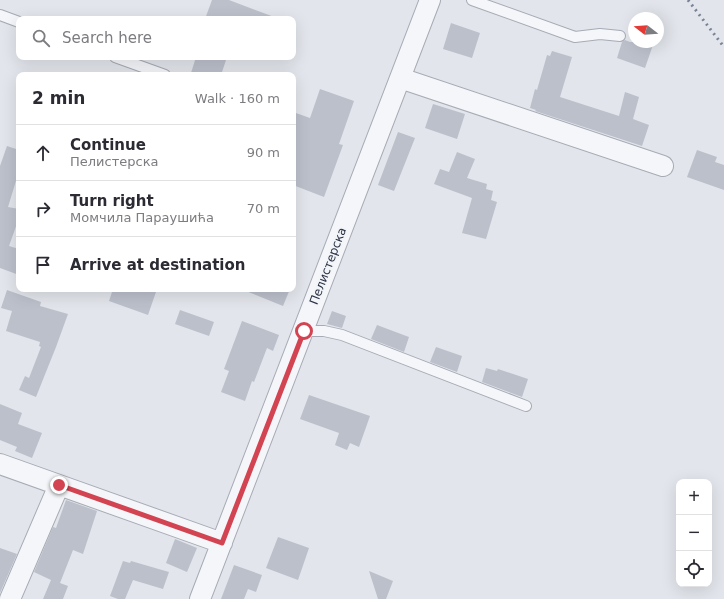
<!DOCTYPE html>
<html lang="en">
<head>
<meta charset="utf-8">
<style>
	:root { --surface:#fff; --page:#f7f7f7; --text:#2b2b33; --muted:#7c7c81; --line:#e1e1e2 }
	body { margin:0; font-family:"DejaVu Sans",sans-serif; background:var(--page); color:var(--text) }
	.controls { position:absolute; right:12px; bottom:12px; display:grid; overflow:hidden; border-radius:8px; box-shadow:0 4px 16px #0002 }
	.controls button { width:36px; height:36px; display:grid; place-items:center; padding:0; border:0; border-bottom:1px solid var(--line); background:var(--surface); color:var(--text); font:20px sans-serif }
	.compass { position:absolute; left:628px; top:12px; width:36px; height:36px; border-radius:50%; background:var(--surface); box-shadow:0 4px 16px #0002; rotate:287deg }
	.stop { position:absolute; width:12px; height:12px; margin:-9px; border:3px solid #d34452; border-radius:50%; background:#fff }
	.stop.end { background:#d34452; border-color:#fff; box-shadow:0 1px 4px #0008 }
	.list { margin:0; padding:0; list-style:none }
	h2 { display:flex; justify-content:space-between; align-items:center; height:52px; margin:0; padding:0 16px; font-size:17px }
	h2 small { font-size:13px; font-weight:400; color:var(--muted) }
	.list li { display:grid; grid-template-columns:26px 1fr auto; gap:12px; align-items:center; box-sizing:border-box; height:56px; padding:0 16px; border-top:1px solid var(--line) }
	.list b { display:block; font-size:15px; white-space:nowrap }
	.list p { margin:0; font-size:13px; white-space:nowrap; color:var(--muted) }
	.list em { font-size:13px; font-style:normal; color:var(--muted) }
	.icon { flex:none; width:22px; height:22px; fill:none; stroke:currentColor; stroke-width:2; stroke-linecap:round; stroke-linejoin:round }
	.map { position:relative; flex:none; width:724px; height:599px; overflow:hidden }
	.search { position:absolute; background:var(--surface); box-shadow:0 4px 16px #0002; left:16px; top:16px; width:280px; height:44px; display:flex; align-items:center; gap:10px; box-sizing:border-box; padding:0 14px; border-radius:8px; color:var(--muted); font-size:15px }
	.panel { position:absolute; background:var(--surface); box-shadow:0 4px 16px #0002; left:16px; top:72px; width:280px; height:220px; border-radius:8px }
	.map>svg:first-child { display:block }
	.building { fill:#bcc0cb }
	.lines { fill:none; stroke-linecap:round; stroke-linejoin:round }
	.lane-casing { stroke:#a7abb5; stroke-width:12 }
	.street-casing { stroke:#a7abb5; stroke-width:22 }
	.lane { stroke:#f5f6f9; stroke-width:10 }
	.street { stroke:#f5f6f9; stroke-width:20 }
	.rail { stroke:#7a8395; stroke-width:3; stroke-dasharray:2 4; stroke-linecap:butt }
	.route { stroke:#d34452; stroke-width:5 }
	.labels { text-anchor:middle; stroke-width:3.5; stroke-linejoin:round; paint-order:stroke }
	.street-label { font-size:12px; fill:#293143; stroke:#f2f4f8 }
</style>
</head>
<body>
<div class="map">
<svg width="724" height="599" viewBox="0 0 724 599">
	<rect width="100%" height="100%" fill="#e2e5eb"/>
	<path class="building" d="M212,0H229L277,18L276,19H205Z
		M451,23L480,33L472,58L443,49Z
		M625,40L630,42H654L645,68L617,58L622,42Z
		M552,51L572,57L560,97L619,116L625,92L639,97L633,119L649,125L642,146L535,111L536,110L530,108L535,89L537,90L547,55L550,56Z
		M196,57H227L221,75H198L191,73Z
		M320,89L354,101L339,144L343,145L324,197L293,185V112L310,118Z
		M433,104L465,114L457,139L425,128Z
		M398,132L415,138L394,191L378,185Z
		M7,146L19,150V171L8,207L19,209V218L9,246L19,249V275L0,268V166Z
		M697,150L717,157L715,162L724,165V190L687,177Z
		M457,152L475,159L467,178L487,184L486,189L493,191L491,200L497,202L486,239L462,233L472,198L434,184L440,169L449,172Z
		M113,289H157L148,315L109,301Z
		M241,289H290L283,306Z
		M7,290L41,302L40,306L68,314L56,347L36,397L19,390L25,376L29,378L41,347L39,346L40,342L6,331L12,311L1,308Z
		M180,310L214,322L209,336L175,324Z
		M332,311L346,316L342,328L327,324Z
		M242,321L279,335L273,351L267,348L254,382L252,381L245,401L221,392L229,371L224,369Z
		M377,325L409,337L404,352L371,339Z
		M436,347L462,356L457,372L430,362Z
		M486,368L497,371L498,369L528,379L522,397L482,382Z
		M309,395L370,416L359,447L350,443L347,450L335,445L339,433L300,419Z
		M0,404L22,413L18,424L42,433L32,458L15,451L17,447L0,440Z
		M66,500L97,511L83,554L73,550L60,583L68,586L63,599H43L51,580L34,572L53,527L56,528Z
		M278,537L309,548L298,580L266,568Z
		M175,539L197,548L187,572L166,563Z
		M0,548L17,554L0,593Z
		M123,561L130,563L131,561L169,572L163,589L133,580L125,599H118L110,596Z
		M234,565L262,575L256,592L248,589L244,599H221Z
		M369,571L393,581L386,599H378Z"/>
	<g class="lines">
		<g class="lane-casing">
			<path id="lane" d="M472,0L575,37L600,34L620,36
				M0,15L19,22
				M115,57L165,75
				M304,331H324L342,335L526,406"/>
		</g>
		<g class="street-casing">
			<path id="street" d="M400,78L663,166
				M0,464L222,543
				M10,599L59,485
				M200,599L430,0"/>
		</g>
		<use href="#lane" class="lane"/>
		<use href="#street" class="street"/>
		<path class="rail" d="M688,0L724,47"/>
	</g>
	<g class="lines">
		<path class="route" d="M59,485L222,543L304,331"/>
	</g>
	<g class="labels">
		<g class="street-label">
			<text transform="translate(328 266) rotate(-69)" y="4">Пелистерска</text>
		</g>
	</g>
</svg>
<div class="controls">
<button>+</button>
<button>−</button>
<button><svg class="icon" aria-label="locate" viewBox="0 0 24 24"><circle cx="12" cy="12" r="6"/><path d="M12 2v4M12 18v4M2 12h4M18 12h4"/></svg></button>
</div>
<svg class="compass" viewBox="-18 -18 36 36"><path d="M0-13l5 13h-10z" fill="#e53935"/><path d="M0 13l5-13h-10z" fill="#7c7c81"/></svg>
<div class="stop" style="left:304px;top:331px"></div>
<div class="stop end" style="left:59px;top:485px"></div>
<div class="search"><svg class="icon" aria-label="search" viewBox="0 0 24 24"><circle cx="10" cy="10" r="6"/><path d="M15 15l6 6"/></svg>Search here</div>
<section class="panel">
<h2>2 min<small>Walk · 160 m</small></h2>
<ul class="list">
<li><svg class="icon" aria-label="ahead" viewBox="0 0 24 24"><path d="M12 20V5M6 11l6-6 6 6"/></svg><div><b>Continue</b><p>Пелистерска</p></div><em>90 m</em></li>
<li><svg class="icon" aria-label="right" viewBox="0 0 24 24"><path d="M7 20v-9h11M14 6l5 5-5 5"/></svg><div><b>Turn right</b><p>Момчила Параушића</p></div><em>70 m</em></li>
<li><svg class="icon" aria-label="arrive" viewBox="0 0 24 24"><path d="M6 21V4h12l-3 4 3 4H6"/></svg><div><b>Arrive at destination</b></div></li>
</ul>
</section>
</div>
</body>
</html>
